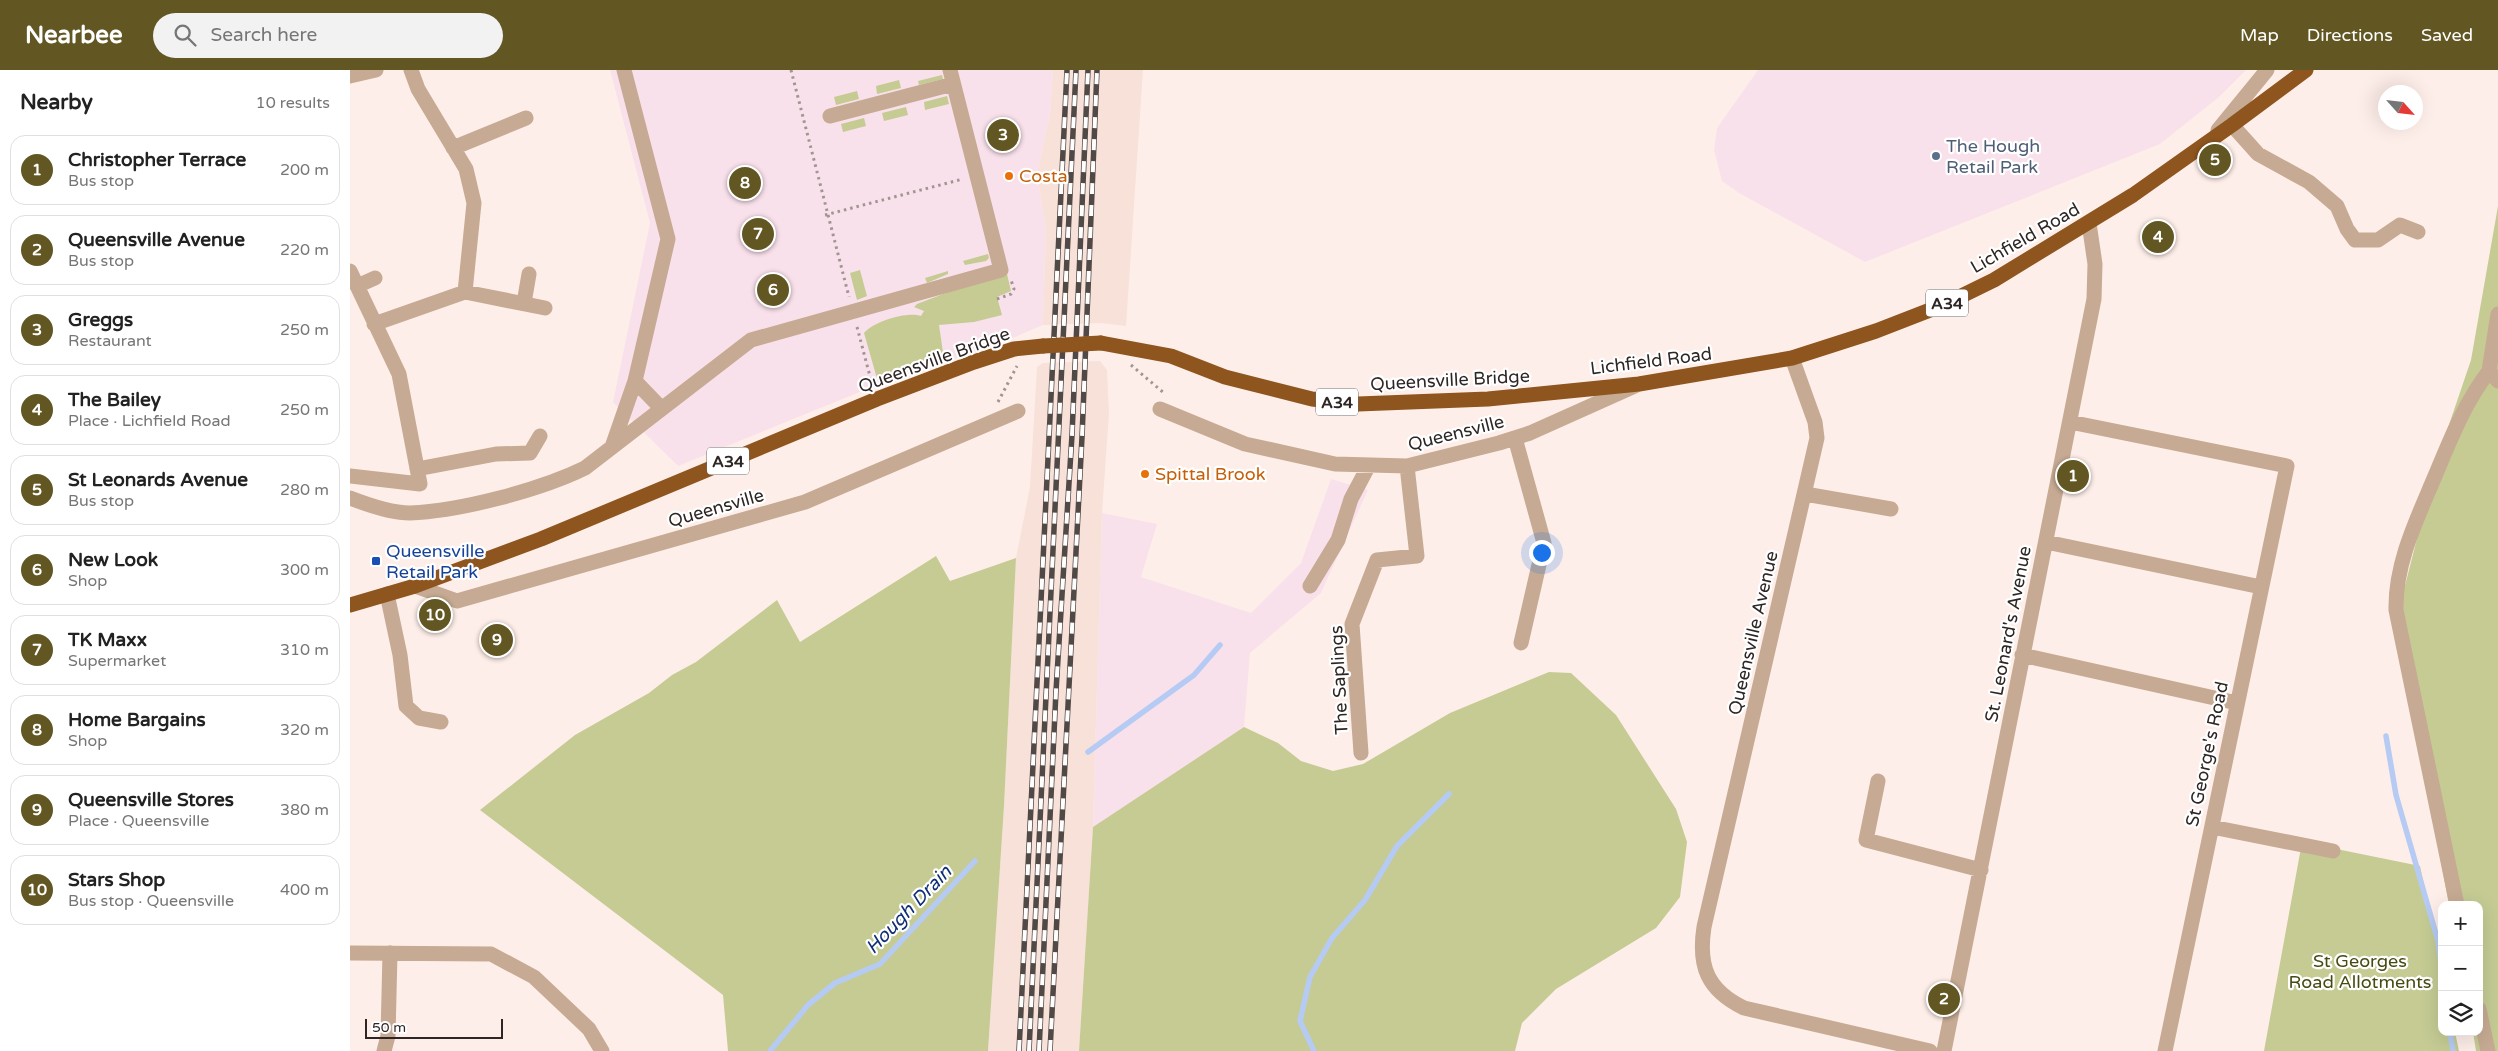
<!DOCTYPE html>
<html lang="en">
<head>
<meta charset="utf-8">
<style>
	:root { --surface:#fff; --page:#f2f2f2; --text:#222; --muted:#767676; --line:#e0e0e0; --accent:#625623 }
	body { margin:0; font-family:"Varela Round",sans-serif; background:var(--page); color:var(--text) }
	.controls { position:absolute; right:15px; bottom:15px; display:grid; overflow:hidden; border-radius:10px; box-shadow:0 5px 20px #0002 }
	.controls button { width:45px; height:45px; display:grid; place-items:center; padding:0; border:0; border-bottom:1px solid var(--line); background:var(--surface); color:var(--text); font:25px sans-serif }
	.compass { position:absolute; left:2028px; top:15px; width:45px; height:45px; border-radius:50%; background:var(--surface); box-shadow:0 5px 20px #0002; rotate:117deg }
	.scale { position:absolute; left:15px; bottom:12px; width:138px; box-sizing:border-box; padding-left:5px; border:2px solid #2d2624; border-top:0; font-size:14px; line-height:18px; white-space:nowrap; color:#2d2624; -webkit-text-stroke:4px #fff; paint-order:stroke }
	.you { position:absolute; left:1191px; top:482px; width:18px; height:18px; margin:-12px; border:4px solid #fff; border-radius:50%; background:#1a73e8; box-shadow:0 0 0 8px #1a73e833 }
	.badge { display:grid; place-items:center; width:32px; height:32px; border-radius:50%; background:var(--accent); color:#fff; font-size:16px; font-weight:700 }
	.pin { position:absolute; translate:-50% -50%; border:2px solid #fff; box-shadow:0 1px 5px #0006 }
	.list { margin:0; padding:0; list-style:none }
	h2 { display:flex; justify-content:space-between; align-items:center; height:65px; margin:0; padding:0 20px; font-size:21px }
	h2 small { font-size:16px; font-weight:400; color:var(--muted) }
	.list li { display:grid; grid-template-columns:32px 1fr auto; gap:15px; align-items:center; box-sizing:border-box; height:70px; margin:0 10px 10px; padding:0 10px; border:1px solid var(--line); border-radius:15px }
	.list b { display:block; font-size:19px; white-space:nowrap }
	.list p { margin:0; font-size:16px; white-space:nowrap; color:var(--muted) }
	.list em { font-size:16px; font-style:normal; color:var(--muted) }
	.icon { flex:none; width:28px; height:28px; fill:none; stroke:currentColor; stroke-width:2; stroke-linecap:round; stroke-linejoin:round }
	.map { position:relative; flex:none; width:2148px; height:981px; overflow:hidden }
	header { display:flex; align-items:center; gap:30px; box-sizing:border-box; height:70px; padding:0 25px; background:var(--accent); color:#fff }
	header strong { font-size:24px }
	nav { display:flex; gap:28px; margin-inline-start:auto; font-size:18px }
	.search { width:350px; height:45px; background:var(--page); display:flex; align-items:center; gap:12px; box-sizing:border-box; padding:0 18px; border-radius:28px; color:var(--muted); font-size:19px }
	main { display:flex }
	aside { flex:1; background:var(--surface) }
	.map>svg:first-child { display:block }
	.commercial { fill:#f9e1ec }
	.built { fill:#f8e1d9 }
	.green { fill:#c5cb93 }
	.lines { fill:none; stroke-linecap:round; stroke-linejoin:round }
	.stream { stroke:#b5cbf3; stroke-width:5.5 }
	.path { stroke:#a19591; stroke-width:3; stroke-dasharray:2.5 4; stroke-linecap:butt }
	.minor { stroke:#c6aa93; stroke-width:15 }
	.highway { stroke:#8e551e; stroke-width:15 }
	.rail-casing { stroke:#514946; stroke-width:5.5 }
	.rail { stroke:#fff; stroke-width:4; stroke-dasharray:11; stroke-linecap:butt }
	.highway-bridge { stroke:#8e551e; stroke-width:15 }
	.service-dot { fill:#5c6f8a; stroke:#fff; stroke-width:2 }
	.food-dot { fill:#e8710a; stroke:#fff; stroke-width:2 }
	.transit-dot { fill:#1a4fb4; stroke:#fff; stroke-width:2 }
	.labels { text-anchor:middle; stroke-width:4.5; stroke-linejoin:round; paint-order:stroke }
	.shield { fill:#fff; stroke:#6c6766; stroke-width:1 }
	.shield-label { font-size:16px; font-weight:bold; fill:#2d2624 }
	.service-label { font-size:18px; fill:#4e5e75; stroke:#fff; text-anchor:start }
	.food-label { font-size:18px; fill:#c56008; stroke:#fff; text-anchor:start }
	.street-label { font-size:18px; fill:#2d2624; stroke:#fff }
	.transit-label { font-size:18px; fill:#164399; stroke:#fff; text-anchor:start }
	.park-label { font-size:18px; fill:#474b11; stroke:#fff }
	.water-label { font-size:19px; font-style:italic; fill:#0d2d77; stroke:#fff }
</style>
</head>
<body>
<header>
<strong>Nearbee</strong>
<div class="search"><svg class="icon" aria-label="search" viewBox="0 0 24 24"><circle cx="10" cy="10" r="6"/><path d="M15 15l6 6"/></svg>Search here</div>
<nav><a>Map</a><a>Directions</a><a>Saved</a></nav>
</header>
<main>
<aside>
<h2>Nearby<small>10 results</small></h2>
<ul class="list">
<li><span class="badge">1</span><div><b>Christopher Terrace</b><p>Bus stop</p></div><em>200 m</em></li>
<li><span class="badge">2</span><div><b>Queensville Avenue</b><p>Bus stop</p></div><em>220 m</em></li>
<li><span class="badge">3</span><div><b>Greggs</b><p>Restaurant</p></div><em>250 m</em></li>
<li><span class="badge">4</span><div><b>The Bailey</b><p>Place · Lichfield Road</p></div><em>250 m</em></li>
<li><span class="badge">5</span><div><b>St Leonards Avenue</b><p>Bus stop</p></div><em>280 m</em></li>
<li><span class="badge">6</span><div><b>New Look</b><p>Shop</p></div><em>300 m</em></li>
<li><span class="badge">7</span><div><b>TK Maxx</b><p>Supermarket</p></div><em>310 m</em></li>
<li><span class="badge">8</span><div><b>Home Bargains</b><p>Shop</p></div><em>320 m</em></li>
<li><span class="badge">9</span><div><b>Queensville Stores</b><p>Place · Queensville</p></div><em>380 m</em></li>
<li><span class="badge">10</span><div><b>Stars Shop</b><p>Bus stop · Queensville</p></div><em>400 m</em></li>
</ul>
</aside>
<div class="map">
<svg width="2148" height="981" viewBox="0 0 2148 981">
	<rect width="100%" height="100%" fill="#feeee9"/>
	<path class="commercial" d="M260,0H703L700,44L687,104L696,158L693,255L651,273L527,315L328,396L263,332L300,153Z
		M1408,0H1896L1869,27L1810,74L1515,192L1389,123L1372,111L1364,80L1367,58Z
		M981,409L1018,420L971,523L900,583L894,657L743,757L752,443L807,454L791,507L901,543L951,493Z"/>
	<path class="built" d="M703,0H793L776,256L751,253L693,255L696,158L687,104L700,44Z
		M750,291L757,300L759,343L752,443L743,757L729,981H638L654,736L666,488L680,417L687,297L693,293Z"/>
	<path class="green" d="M592,5L593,9L569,15L568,11Z
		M549,10L551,18L527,24L526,16Z
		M507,21L509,29L486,35L484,27Z
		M597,26L599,34L575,40L574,32Z
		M556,37L558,45L534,51L532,43Z
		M514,48L516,56L493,62L491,54Z
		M2148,136V981H2126L2123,962H2129V835H2099L2046,551L2087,390L2121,290Z
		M638,184L639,188L636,191L615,195L613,191Z
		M510,200L517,226L507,230L500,203Z
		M598,201V204L577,213L575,208Z
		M657,204L661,221L647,227L652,245L624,252L589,255L594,289L528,312L514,263C524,251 558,241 571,246L574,241L564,237L567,234L619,214Z
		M586,486L600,511L666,488L654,736L638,981H378L373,925L130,740L225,665L299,623L322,605L346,592L427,530L450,572Z
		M1199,602L1221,603L1266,645L1326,739L1337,772L1330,827L1306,858L1206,919L1172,953L1165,981H729L743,757L894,657L928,673L951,691L983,701L1013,694L1100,643Z
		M1952,772L2070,796L2092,899V962H2105L2109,981H1914Z"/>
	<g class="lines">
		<path class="stream" d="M2036,666L2046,725L2088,871L2092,901
			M738,682L844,605L870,575
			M2100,962L2103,981
			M420,981L458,935L485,913L530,894L625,791
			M964,981L950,951L960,907L982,868L1015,830L1047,776L1099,724"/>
		<path class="path" d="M441,0L499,227
			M475,145L613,109
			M647,229L661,224L664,219L661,210
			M507,257L522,314
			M781,295L814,323
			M648,332L667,296"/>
		<path class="minor" d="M61,0L68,19L116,99L124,133L115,222
			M0,6L26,0
			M480,46L603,14
			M1882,55L1908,84L1959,112L1987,136L1997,159L2005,170H2028L2050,155L2068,162
			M1868,60L1917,0
			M103,78L176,48
			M0,201L49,304L70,414L0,406
			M7,216L25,208
			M174,233L179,204
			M2148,244L2139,301L2148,311
			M24,254L115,222L195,238
			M1442,288L1465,352L1467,368L1354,857C1348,896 1357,920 1394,938L1580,981
			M285,311L311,338
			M810,339L895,374L985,394L1057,396L1149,373L1180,363L1285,316
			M1720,352L1937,396L1815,981
			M1165,368L1194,473L1171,573
			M262,377L285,311L318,169L274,0
			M67,399L146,384L180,383L190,366
			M1455,424L1541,439
			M0,428C18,435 41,443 60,443C110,441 190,420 235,398L401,270L651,200L600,0
			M1696,472L1911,517
			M65,516L107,531L455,432L668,341
			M960,516L988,470L1001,429L1019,395
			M37,524L50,585L56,636L69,648L91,652
			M1672,585L1887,633
			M1011,683L1002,554L1027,490L1067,486L1057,396
			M1528,711L1516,770L1631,800
			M1862,757L1983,781
			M2107,835L2046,540C2045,493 2067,449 2085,406C2101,368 2114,334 2139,301
			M0,883L141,884L184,907L239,959L252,981
			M2129,939L2138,981
			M34,981L38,966L40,883
			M1594,981L1744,229L1745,194L1739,153"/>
		<path class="highway" d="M751,273L821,286L875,307L962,329L1008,334L1138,329L1289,314L1442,288L1526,261L1593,235L1644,210L1783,125L1882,55L1956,0
			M0,535L65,516L191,469L527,329L624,292L664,279L693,276"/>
		<g class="rail-casing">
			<path id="rail" d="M669,981L717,0
				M679,981L726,0
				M689,981L706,621L722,365L738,0
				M700,981L732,367L747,0"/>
		</g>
		<use href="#rail" class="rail"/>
		<path class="highway-bridge" d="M693,276L751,273"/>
	</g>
	<circle class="service-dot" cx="1586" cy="86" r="5"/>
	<g class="food-dot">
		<circle cx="659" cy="106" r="5"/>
		<circle cx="795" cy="404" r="5"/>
	</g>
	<rect class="transit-dot" x="21" y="486" width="10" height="10" rx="2.5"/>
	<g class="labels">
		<g class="shield">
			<rect x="1576" y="219.5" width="42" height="27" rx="4"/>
			<rect x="966" y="318.5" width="42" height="27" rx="4"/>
			<rect x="357" y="377.5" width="42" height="27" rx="4"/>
		</g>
		<g class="shield-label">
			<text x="1597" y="239">A34</text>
			<text x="987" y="338">A34</text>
			<text x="378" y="397">A34</text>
		</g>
		<g class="service-label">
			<text x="1596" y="82">The Hough<tspan x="1596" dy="21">Retail Park</tspan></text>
		</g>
		<g class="food-label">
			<text x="669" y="112">Costa</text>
			<text x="805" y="410">Spittal Brook</text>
		</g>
		<g class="street-label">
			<text transform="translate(1675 168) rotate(-30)" y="6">Lichfield Road</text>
			<text transform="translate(584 290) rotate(-20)" y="6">Queensville Bridge</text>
			<text transform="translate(1301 291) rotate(-7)" y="6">Lichfield Road</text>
			<text transform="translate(1100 310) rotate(-3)" y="6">Queensville Bridge</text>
			<text transform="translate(1106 363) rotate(-14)" y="6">Queensville</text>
			<text transform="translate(366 438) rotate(-16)" y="6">Queensville</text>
			<text transform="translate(1403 563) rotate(-77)" y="6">Queensville Avenue</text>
			<text transform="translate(1658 564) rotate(-79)" y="6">St. Leonard's Avenue</text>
			<text transform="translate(989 610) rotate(-93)" y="6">The Saplings</text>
			<text transform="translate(1857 684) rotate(-78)" y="6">St George's Road</text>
		</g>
		<g class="transit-label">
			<text x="36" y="487">Queensville<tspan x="36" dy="21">Retail Park</tspan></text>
		</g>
		<g class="park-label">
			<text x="2010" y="897">St Georges<tspan x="2010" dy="21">Road Allotments</tspan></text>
		</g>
		<g class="water-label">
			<text transform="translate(558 839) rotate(-46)" y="7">Hough Drain</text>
		</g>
	</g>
</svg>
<div class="controls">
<button>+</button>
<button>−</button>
<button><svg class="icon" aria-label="layers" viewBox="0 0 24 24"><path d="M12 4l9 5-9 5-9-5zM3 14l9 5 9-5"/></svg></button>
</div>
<svg class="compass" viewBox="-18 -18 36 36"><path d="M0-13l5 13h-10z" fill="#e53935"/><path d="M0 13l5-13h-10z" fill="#767676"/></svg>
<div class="scale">50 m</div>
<div class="you"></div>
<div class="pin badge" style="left:1723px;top:406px">1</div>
<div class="pin badge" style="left:1594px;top:929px">2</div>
<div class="pin badge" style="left:653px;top:65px">3</div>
<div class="pin badge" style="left:1808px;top:167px">4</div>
<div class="pin badge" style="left:1865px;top:90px">5</div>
<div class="pin badge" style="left:423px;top:220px">6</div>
<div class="pin badge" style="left:408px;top:164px">7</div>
<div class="pin badge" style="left:395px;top:113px">8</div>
<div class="pin badge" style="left:147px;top:570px">9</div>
<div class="pin badge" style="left:85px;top:545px">10</div>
</div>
</main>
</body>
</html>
